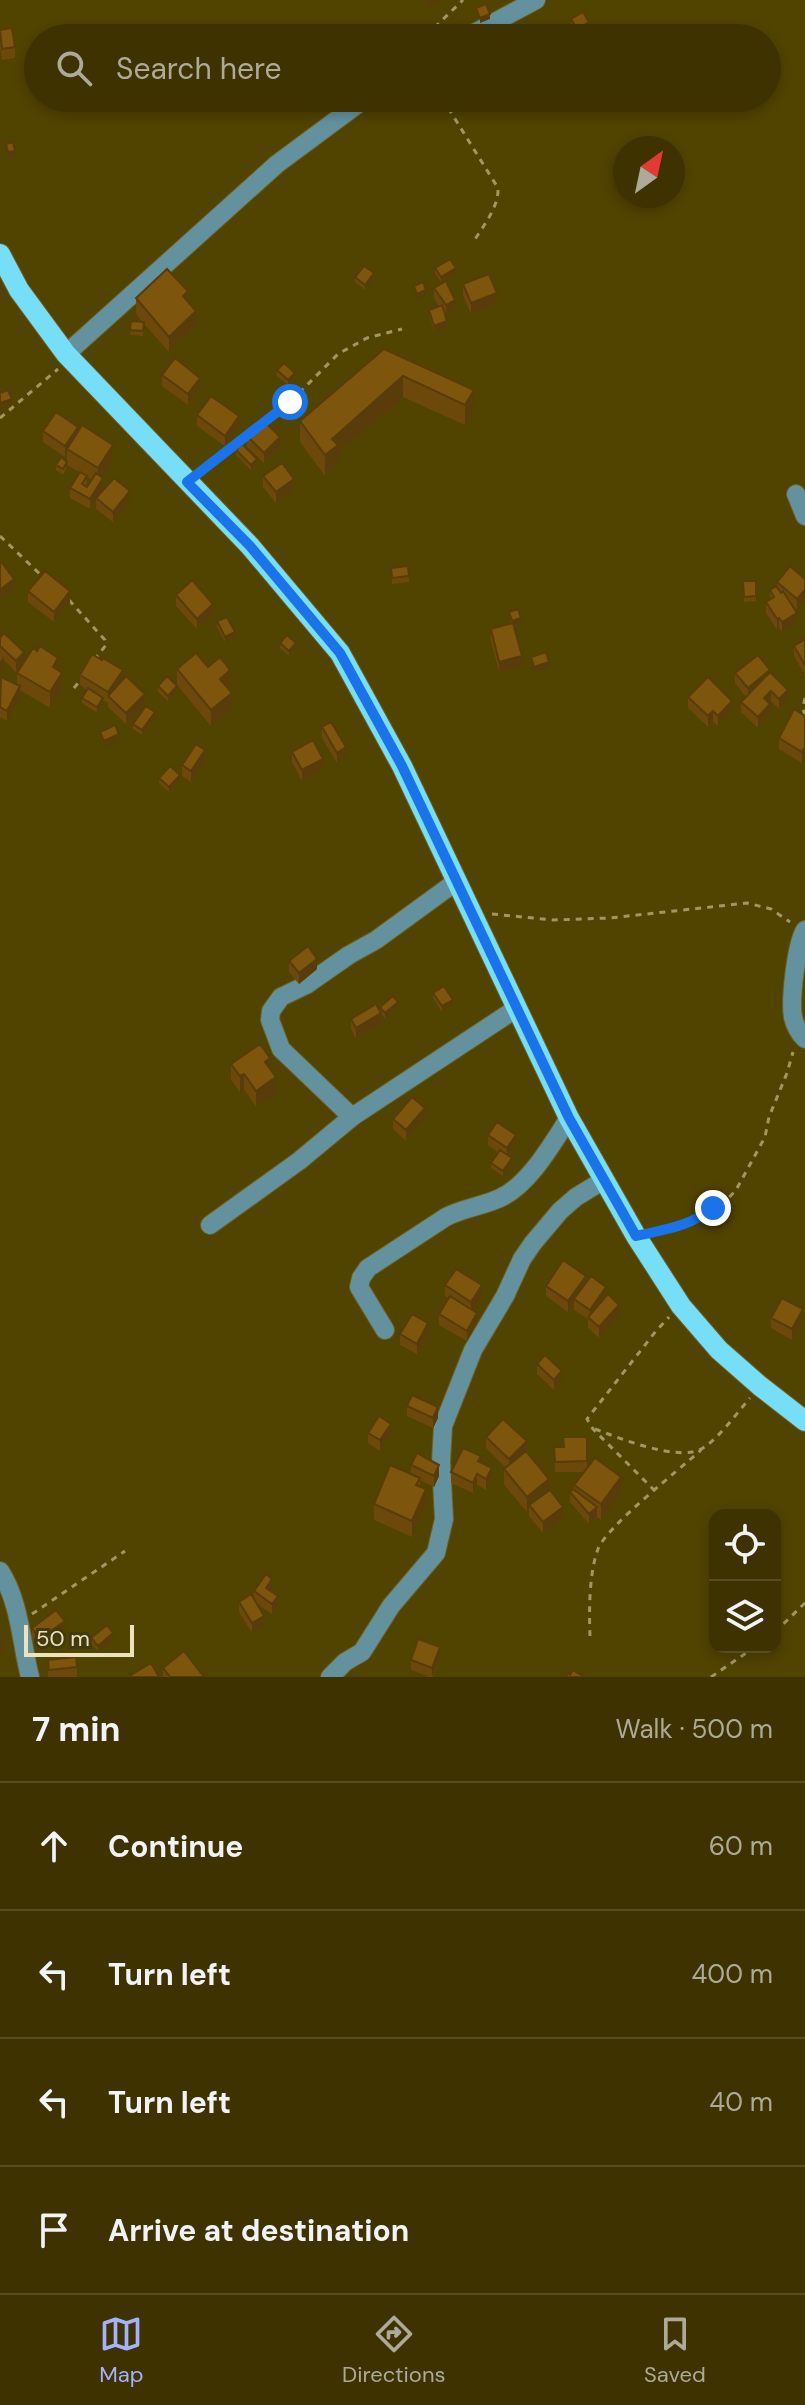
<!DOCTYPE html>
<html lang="en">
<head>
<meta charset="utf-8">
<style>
	:root { --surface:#3d3200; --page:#443a0a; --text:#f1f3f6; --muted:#adaa99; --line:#564d22; --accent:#a4b2fc }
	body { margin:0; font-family:"DM Sans",sans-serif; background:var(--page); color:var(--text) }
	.controls { position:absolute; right:24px; bottom:24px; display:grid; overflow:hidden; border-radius:16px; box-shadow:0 4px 12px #0003 }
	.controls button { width:72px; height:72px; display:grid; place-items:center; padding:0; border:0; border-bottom:2px solid var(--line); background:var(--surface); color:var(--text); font:40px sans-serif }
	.compass { position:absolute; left:613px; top:136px; width:72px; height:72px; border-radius:50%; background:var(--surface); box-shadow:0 4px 12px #0003; rotate:33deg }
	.scale { position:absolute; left:24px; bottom:20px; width:110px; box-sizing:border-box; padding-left:8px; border:4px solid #ece3bd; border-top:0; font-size:22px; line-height:28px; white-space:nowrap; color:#ece3bd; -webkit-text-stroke:6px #433910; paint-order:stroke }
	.stop { position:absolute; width:24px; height:24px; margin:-18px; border:6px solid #1a73e8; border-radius:50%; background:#fff }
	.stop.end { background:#1a73e8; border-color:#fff; box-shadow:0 2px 8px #0008 }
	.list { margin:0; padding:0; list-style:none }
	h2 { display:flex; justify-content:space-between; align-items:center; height:104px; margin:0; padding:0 32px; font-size:34px }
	h2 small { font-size:26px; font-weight:400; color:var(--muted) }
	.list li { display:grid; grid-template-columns:52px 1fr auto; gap:24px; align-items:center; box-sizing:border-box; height:128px; padding:0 32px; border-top:2px solid var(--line) }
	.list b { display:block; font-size:30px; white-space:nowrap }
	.list em { font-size:26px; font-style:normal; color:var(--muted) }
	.icon { flex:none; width:44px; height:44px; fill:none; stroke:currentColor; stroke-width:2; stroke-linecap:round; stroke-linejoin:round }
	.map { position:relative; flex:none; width:805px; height:1677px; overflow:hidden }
	.search { position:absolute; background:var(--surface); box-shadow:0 4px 12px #0003; left:24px; right:24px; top:24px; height:88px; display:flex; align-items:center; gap:20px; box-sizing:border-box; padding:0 28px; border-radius:44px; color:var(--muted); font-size:30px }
	.sheet { height:616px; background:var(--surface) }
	nav { display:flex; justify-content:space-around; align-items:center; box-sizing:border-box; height:112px; border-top:2px solid var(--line); background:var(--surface); font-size:22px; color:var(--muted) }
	nav a { display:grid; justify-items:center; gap:4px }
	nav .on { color:var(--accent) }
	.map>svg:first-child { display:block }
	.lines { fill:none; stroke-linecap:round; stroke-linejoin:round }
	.minor-casing { stroke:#6d6022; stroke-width:20 }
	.major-casing { stroke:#6d6022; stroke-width:22 }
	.path { stroke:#a29763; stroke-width:3; stroke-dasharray:6 6; stroke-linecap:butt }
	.minor { stroke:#63929e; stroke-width:18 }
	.major { stroke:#77def7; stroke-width:20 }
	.wall { fill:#6c490b; fill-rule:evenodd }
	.shaded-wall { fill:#583c09 }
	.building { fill:#7d550d; stroke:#583c09; stroke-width:2 }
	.route { stroke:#1a73e8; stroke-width:10 }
</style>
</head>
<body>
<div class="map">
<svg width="805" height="1677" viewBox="0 0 805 1677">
	<rect width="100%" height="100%" fill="#514300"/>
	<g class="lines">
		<g class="minor-casing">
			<path id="minor" d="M465,38L536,0
				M66,354L277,164L366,98
				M796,494L805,516
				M805,930C796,944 790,1001 793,1017C795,1026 799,1033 805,1039
				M352,1117L281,1049L270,1020L271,1011L281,997L306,985L349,955L376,940L457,881
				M210,1225L299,1161L352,1117L517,1008
				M385,1330L359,1287L361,1278L368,1268L446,1217C463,1208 483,1206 500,1198C529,1185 552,1144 569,1118
				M0,1571C20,1602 21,1642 30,1677
				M330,1677L345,1662L362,1652L391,1606L436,1553L444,1519L441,1462L443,1426L473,1350L505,1296L522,1259L533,1243L560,1211L576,1197L604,1180"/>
		</g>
		<g class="major-casing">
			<path id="major" d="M0,254L19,290L66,354L250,546L340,653L402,766L569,1118L636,1236L681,1306L719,1350L760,1386L805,1421"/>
		</g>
		<path class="path" d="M429,38L434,28L463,0
			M442,98L498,188C499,207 483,226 474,241
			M0,418L58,369
			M262,423L290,402L338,354L367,338L402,329
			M202,470L253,430
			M0,536L42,576
			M69,600L105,640L106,645L95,659
			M74,688L82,678
			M805,698L803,707L805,717
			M492,914L553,920L610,918L747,903L771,909L790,922
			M655,1232L682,1226L699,1219L713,1208L723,1204L736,1190L765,1137L769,1117L787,1073L793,1052
			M595,1429C619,1438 680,1463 703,1448C721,1436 735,1415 750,1398
			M655,1491L593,1429L587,1419L656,1331L669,1317
			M32,1614L125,1551
			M775,1632L805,1603
			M590,1636C589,1611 589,1573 598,1549C607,1526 679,1470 701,1450
			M711,1677L755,1647"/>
		<use href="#minor" class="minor"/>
		<use href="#major" class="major"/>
	</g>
	<path class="wall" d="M571,19L589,28L577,35L571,24Z
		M0,30L15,47V58L2,60L0,48Z
		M435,268L456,273L441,282L435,273Z
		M355,277L374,279L365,290L355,282Z
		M463,284L497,303L471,314L463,295Z
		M434,288L455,310L446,316L447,327L434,331L429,315V310L439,306L434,298Z
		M136,298L188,302L196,326L169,352L144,324L143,336L130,335L131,321L142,322L136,314Z
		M384,349L474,411L465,425L403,397L338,454V465L325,476L300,442V421Z
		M277,370L295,378L288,385L277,376Z
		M162,375L200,388L188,405L162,386Z
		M197,415L239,427L225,446L197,426Z
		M43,431L78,433L113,460L102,477L103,488L98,496L130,502L113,522L96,509V499L90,509L70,498V488L79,472L67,465V453L65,457L43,442ZM87,477L92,480L87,487Z
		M247,436L280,447L264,463L247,447Z
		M236,450L257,464L251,470L236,455Z
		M56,465L67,467L63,475L56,470Z
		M263,476L294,490L276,503L263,487Z
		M391,568L409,576V582L392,584Z
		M805,579L797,610L792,606L797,623L782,632L779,628L777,630L766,613V602L770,599V590L777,586V582Z
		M743,581H756V601L744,602Z
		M28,591L70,602L54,622L28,602Z
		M176,595L213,615L197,629L176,606Z
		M509,612L521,624L514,626L522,667L499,672L491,640V629L511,624Z
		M217,621L235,638L225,642L217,627Z
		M0,638L24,662L58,670L62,689L50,708L20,690V697L7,721L0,717V678L17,685V673L22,665L16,672L4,660V667L0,672Z
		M805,639V675L794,656V646Z
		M280,643L296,648L289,656L280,648Z
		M177,669L230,685L227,688L232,709L211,726L177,685Z
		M735,673H770L788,700L779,709L771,701L769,703L770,715L758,728L741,712V702L746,697L735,683Z
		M80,675L123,680L145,704L126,724L108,707V703L103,700V703L97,713L82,703V698L87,690L80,685Z
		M158,686L177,691L168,701L158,692Z
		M688,697L732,711L718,726L713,722L708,727L688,708Z
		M805,716L802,763L779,749V738Z
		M155,717L142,735L133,729V724Z
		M322,727L346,758L337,763L322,738Z
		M292,752L323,770L302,781L292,762Z
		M205,761L191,782L182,776V765Z
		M159,778L180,780L169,792L159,783Z
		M289,961L317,969L299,984L289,972Z
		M433,993L453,1005L442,1012L433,998Z
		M380,1007H398L385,1018L381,1014V1024L356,1039L351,1029V1019L380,1011Z
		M231,1064L270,1070L276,1093L256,1107L244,1089L240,1092L231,1080Z
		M393,1119H425L406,1141L393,1129Z
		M488,1135L516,1145L509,1156L512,1164L503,1176L491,1168V1163L499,1153L488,1145Z
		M586,1283L606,1296L619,1315L599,1338L588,1328V1319L574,1310V1303L568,1312L546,1296V1286Z
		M445,1285L482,1296L473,1310L477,1323L467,1341L439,1325V1314L448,1298L445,1296Z
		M771,1318L803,1320L792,1340L771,1328Z
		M400,1334H428L417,1354L400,1345Z
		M537,1364L562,1381L554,1390L537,1374Z
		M407,1406L438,1418L433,1428L407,1416Z
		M368,1433L391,1435L380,1451L368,1443Z
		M486,1437L526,1451L563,1518L543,1533L529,1516V1510L527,1512L504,1485V1469L506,1468L486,1448Z
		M587,1437V1468L621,1493L601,1520L597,1517L589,1524L570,1502V1492L574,1490V1485L584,1472H555L554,1447H564Z
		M481,1462L492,1478L486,1490L477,1485L473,1493L451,1483V1472Z
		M411,1465L439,1476L434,1487L420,1480V1486L426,1505L412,1537L374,1520V1504L411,1474Z
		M272,1590V1591L278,1606L272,1614L257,1604L264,1626L252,1633L239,1612V1602L254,1599V1591Z
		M32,1628L65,1632L40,1650L32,1639Z
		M91,1638H113L98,1651L91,1643Z
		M440,1658L433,1677H429L411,1670V1660Z
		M48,1660L77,1667V1677H48Z
		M163,1668L204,1677H163Z"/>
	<path class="shaded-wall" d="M428,0H441L428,6Z
		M490,14V19L480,23V18Z
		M589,22V28L577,35V29Z
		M15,151V156L8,158V152Z
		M456,268V273L441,282V277Z
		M374,273V279L365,290V285Z
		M426,290V295L417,299V294Z
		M497,293V303L471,314V303Z
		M455,300V310L446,316V305Z
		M196,311V326L169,352V337Z
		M447,321V327L434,331V326Z
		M295,373V378L288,385V380Z
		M403,376V397L338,454V465L325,476V455L332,439Z
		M200,378V388L188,405V394Z
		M474,390V411L465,425V405Z
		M12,399V404L0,409V403Z
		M239,416V427L225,446V436Z
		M78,427V438L67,449V453L65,457V446Z
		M280,437V447L264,463V453Z
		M113,445V460L98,484V468Z
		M257,459V464L251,470V465Z
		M103,478V488L90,509V499Z
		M294,479V490L276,503V492Z
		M130,491V502L113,522V512Z
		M14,579V590L0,600V590Z
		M805,590V601L797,610V599Z
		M70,591V602L54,622V612Z
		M213,604V615L197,629V619Z
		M797,613V623L782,632V622Z
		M521,618V624L512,627V621Z
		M779,618V628L777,630V619Z
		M235,632V638L225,642V637Z
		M296,643V648L289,656V651Z
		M24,652V663L16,672V661Z
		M4,656V667L0,672V662Z
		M522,656V667L499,672V662Z
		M58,658V674L53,667Z
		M549,662V667L534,672V667Z
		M123,670V681L108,696V692Z
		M230,670V685L220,694V679Z
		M770,670V681L748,698V688Z
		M62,673V689L50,708V692Z
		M20,686V697L7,721V711Z
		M177,686V691L168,701V696Z
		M788,690V700L779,709V699Z
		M771,691V701L764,709V698Z
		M232,693V709L211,726V710Z
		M145,694V704L126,724V713Z
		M103,698V703L97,713V707Z
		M732,701V711L718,726V716Z
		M770,704V715L758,728V717Z
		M713,711V722L708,727V716Z
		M155,712V717L142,735V730Z
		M119,734V740L104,747V741Z
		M346,747V758L337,763V753Z
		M805,747V757L802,763V752Z
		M205,750V761L191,782V771Z
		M323,759V770L302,781V770Z
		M180,775V780L169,792V787Z
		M317,959V969L299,984V973Z
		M453,1000V1005L442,1012V1006Z
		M398,1002V1007L385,1018V1013Z
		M381,1013V1024L356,1039V1028Z
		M270,1058V1074L265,1062Z
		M244,1074V1089L240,1092V1076Z
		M276,1077V1093L256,1107V1091Z
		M425,1108V1119L406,1141V1130Z
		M516,1135V1145L507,1158V1148Z
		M512,1158V1164L503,1176V1171Z
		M586,1276V1286L574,1299V1303L568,1312V1301Z
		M482,1285V1296L471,1313V1302Z
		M606,1287V1298L590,1321V1310Z
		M619,1305V1315L599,1338V1327Z
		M803,1309V1320L792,1340V1329Z
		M477,1313V1323L467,1341V1331Z
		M428,1323V1334L417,1354V1344Z
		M562,1371V1381L554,1390V1380Z
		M438,1407V1418L433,1428V1418Z
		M391,1424V1435L380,1451V1440Z
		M527,1441V1451L509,1470V1459Z
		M439,1465V1476L434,1487V1476Z
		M492,1468V1478L486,1490V1479Z
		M477,1474V1485L473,1493V1483Z
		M621,1477V1493L601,1520V1504Z
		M549,1479V1494L529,1505V1510L527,1512V1497Z
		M426,1489V1505L412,1537V1521Z
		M563,1507V1518L543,1533V1522Z
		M597,1507V1517L589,1524V1514Z
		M272,1579V1590L266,1598V1588Z
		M278,1596V1606L272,1614V1604Z
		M264,1616V1626L252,1633V1623Z
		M65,1621V1632L40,1650V1639Z
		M113,1633V1638L98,1651V1646Z
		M4,1635V1651L0,1656V1640Z
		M440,1647V1658L432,1677V1668Z"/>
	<path class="building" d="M486,4L490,14L480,18L476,8Z
		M583,12L589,22L577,29L571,19Z
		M12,28L15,47L2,49L0,30Z
		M13,142L15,151L8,152L6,144Z
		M450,259L456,268L441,277L435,268Z
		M364,266L374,273L365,285L355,277Z
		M167,269L188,291L183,296L196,311L169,337L136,298Z
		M489,274L497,293L471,303L463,284Z
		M446,281L455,300L446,305L434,288Z
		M423,282L426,290L417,294L414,286Z
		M442,305L447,321L434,326L429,310Z
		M131,321L144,322L143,331L130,330Z
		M384,349L474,390L465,405L403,376L332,439L338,445L325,455L300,421Z
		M175,358L200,378L188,394L162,375Z
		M284,363L295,373L288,380L277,370Z
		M8,390L12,399L0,403V393Z
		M211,396L239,416L225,436L197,415Z
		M56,412L78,427L65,446L43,431Z
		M263,420L280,437L264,453L247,436Z
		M82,425L113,445L98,468L67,449Z
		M242,444L257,459L251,465L236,450Z
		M61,457L67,462L63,469L56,465Z
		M282,463L294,479L276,492L263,476Z
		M80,472L87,476L82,484L87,487L96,473L103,478L90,499L70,488Z
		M114,478L130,491L113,512L96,498Z
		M0,560L14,579L0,590Z
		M408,566L409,576L392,578L391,568Z
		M790,566L805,579V590L797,599L777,582Z
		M45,571L70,591L54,612L28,591Z
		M192,580L213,604L197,619L176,595Z
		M743,581H756V596L744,597Z
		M776,586L781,593L783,591L797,613L782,622L779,618L777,619L766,602L774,597L770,590Z
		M518,609L521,618L512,621L509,612Z
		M227,617L235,632L225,637L217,621Z
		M513,623L522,656L499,662L491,629Z
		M4,633L24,652L16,661L0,646V638Z
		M287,635L296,643L289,651L280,643Z
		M805,639V665L794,646Z
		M40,646L58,658L53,667L62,673L50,692L17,673L33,648L37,651Z
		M546,652L549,662L534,667L531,657Z
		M196,653L208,667L220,657L230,670L220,679L232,693L211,710L177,669Z
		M92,654L102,660L103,658L123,670L108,692L80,675Z
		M758,655L770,670L748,688L735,673Z
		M770,672L788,690L779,699L771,691L764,698L770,704L758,717L741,702Z
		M126,676L145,694L126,713L108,696Z
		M167,676L177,686L168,696L158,686Z
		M1,677L20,686L7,711L0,707Z
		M708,677L732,701L718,716L713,711L708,716L688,697Z
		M88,688L103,698L97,707L82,698Z
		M146,706L155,712L142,730L133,724Z
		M794,709L805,716V747L802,752L779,738Z
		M331,722L346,747L337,753L322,727Z
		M115,725L119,734L104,741L100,732Z
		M313,740L323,759L302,770L292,752Z
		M196,744L205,750L191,771L182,765Z
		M170,766L180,775L169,787L159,778Z
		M308,946L317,959L299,973L289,961Z
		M444,986L453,1000L442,1006L433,993Z
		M393,996L398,1002L385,1013L380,1007Z
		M376,1004L381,1013L356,1028L351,1019Z
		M260,1044L270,1058L265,1062L276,1077L256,1091L244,1074L240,1076L231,1064Z
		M412,1097L425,1108L406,1130L393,1119Z
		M497,1122L516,1135L507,1148L488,1135Z
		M500,1150L512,1158L503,1171L491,1163Z
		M563,1260L586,1276L568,1301L546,1286Z
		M456,1269L482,1285L471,1302L445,1285Z
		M591,1276L606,1287L590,1310L574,1299Z
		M608,1294L619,1305L599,1327L588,1317Z
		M450,1296L477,1313L467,1331L439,1314Z
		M782,1298L803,1309L792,1329L771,1318Z
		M412,1314L428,1323L417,1344L400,1334Z
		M545,1355L562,1371L554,1380L537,1364Z
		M412,1395L438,1407L433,1418L407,1406Z
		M379,1416L391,1424L380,1440L368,1433Z
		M503,1419L527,1441L509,1459L486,1437Z
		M563,1437H587V1461L555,1462L554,1447H564Z
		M463,1448L481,1456L478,1461L492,1468L486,1479L477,1474L473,1483L451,1472Z
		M526,1451L549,1479L527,1497L504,1469Z
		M417,1453L439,1465L434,1476L411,1465Z
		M595,1458L621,1477L601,1504L574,1485Z
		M390,1465L420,1478L416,1485L426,1489L412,1521L374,1504Z
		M573,1489L597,1507L589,1514L570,1492Z
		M550,1490L563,1507L543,1522L529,1505Z
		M266,1574L272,1579L266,1588L278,1596L272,1604L254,1591Z
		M251,1594L264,1616L252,1623L239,1602Z
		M56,1610L65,1621L40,1639L32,1628Z
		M107,1625L113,1633L98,1646L91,1638Z
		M418,1639L440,1647L432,1668L411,1660Z
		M184,1651L204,1677H170L163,1668Z
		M76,1657L77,1667L49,1670L48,1660Z
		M151,1663L159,1677H132L131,1675Z
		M573,1670L584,1677H566L568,1673L570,1675Z"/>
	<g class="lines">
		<path class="route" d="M290,402L187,482L250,546L340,653L402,766L569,1118L636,1236C666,1229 688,1227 713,1208"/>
	</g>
</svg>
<div class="controls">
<button><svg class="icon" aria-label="locate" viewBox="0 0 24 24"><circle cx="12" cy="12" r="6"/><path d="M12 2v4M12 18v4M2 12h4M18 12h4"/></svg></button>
<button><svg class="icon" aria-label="layers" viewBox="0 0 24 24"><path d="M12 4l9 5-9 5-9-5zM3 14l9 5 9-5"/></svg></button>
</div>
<svg class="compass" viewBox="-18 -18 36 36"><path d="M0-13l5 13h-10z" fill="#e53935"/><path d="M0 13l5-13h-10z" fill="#adaa99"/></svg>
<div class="scale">50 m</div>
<div class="stop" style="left:290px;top:402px"></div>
<div class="stop end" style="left:713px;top:1208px"></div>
<div class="search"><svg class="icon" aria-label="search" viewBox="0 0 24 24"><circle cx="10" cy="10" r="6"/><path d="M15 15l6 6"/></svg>Search here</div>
</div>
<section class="sheet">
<h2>7 min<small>Walk · 500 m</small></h2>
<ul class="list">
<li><svg class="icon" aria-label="ahead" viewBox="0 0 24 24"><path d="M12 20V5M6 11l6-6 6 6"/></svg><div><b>Continue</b></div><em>60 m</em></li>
<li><svg class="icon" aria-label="left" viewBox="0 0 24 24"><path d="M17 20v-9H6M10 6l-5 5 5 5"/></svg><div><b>Turn left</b></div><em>400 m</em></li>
<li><svg class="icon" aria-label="left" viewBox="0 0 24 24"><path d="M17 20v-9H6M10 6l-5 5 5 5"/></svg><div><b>Turn left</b></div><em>40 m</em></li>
<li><svg class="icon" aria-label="arrive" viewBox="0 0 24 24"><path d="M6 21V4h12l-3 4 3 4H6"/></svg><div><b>Arrive at destination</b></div></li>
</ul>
</section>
<nav>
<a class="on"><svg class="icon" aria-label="map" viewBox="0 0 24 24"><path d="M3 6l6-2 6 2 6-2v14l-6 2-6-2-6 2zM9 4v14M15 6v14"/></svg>Map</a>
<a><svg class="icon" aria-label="directions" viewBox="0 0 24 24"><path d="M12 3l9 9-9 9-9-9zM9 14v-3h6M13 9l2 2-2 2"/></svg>Directions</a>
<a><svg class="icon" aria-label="saved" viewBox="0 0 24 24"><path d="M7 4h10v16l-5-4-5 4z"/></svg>Saved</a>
</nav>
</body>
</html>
